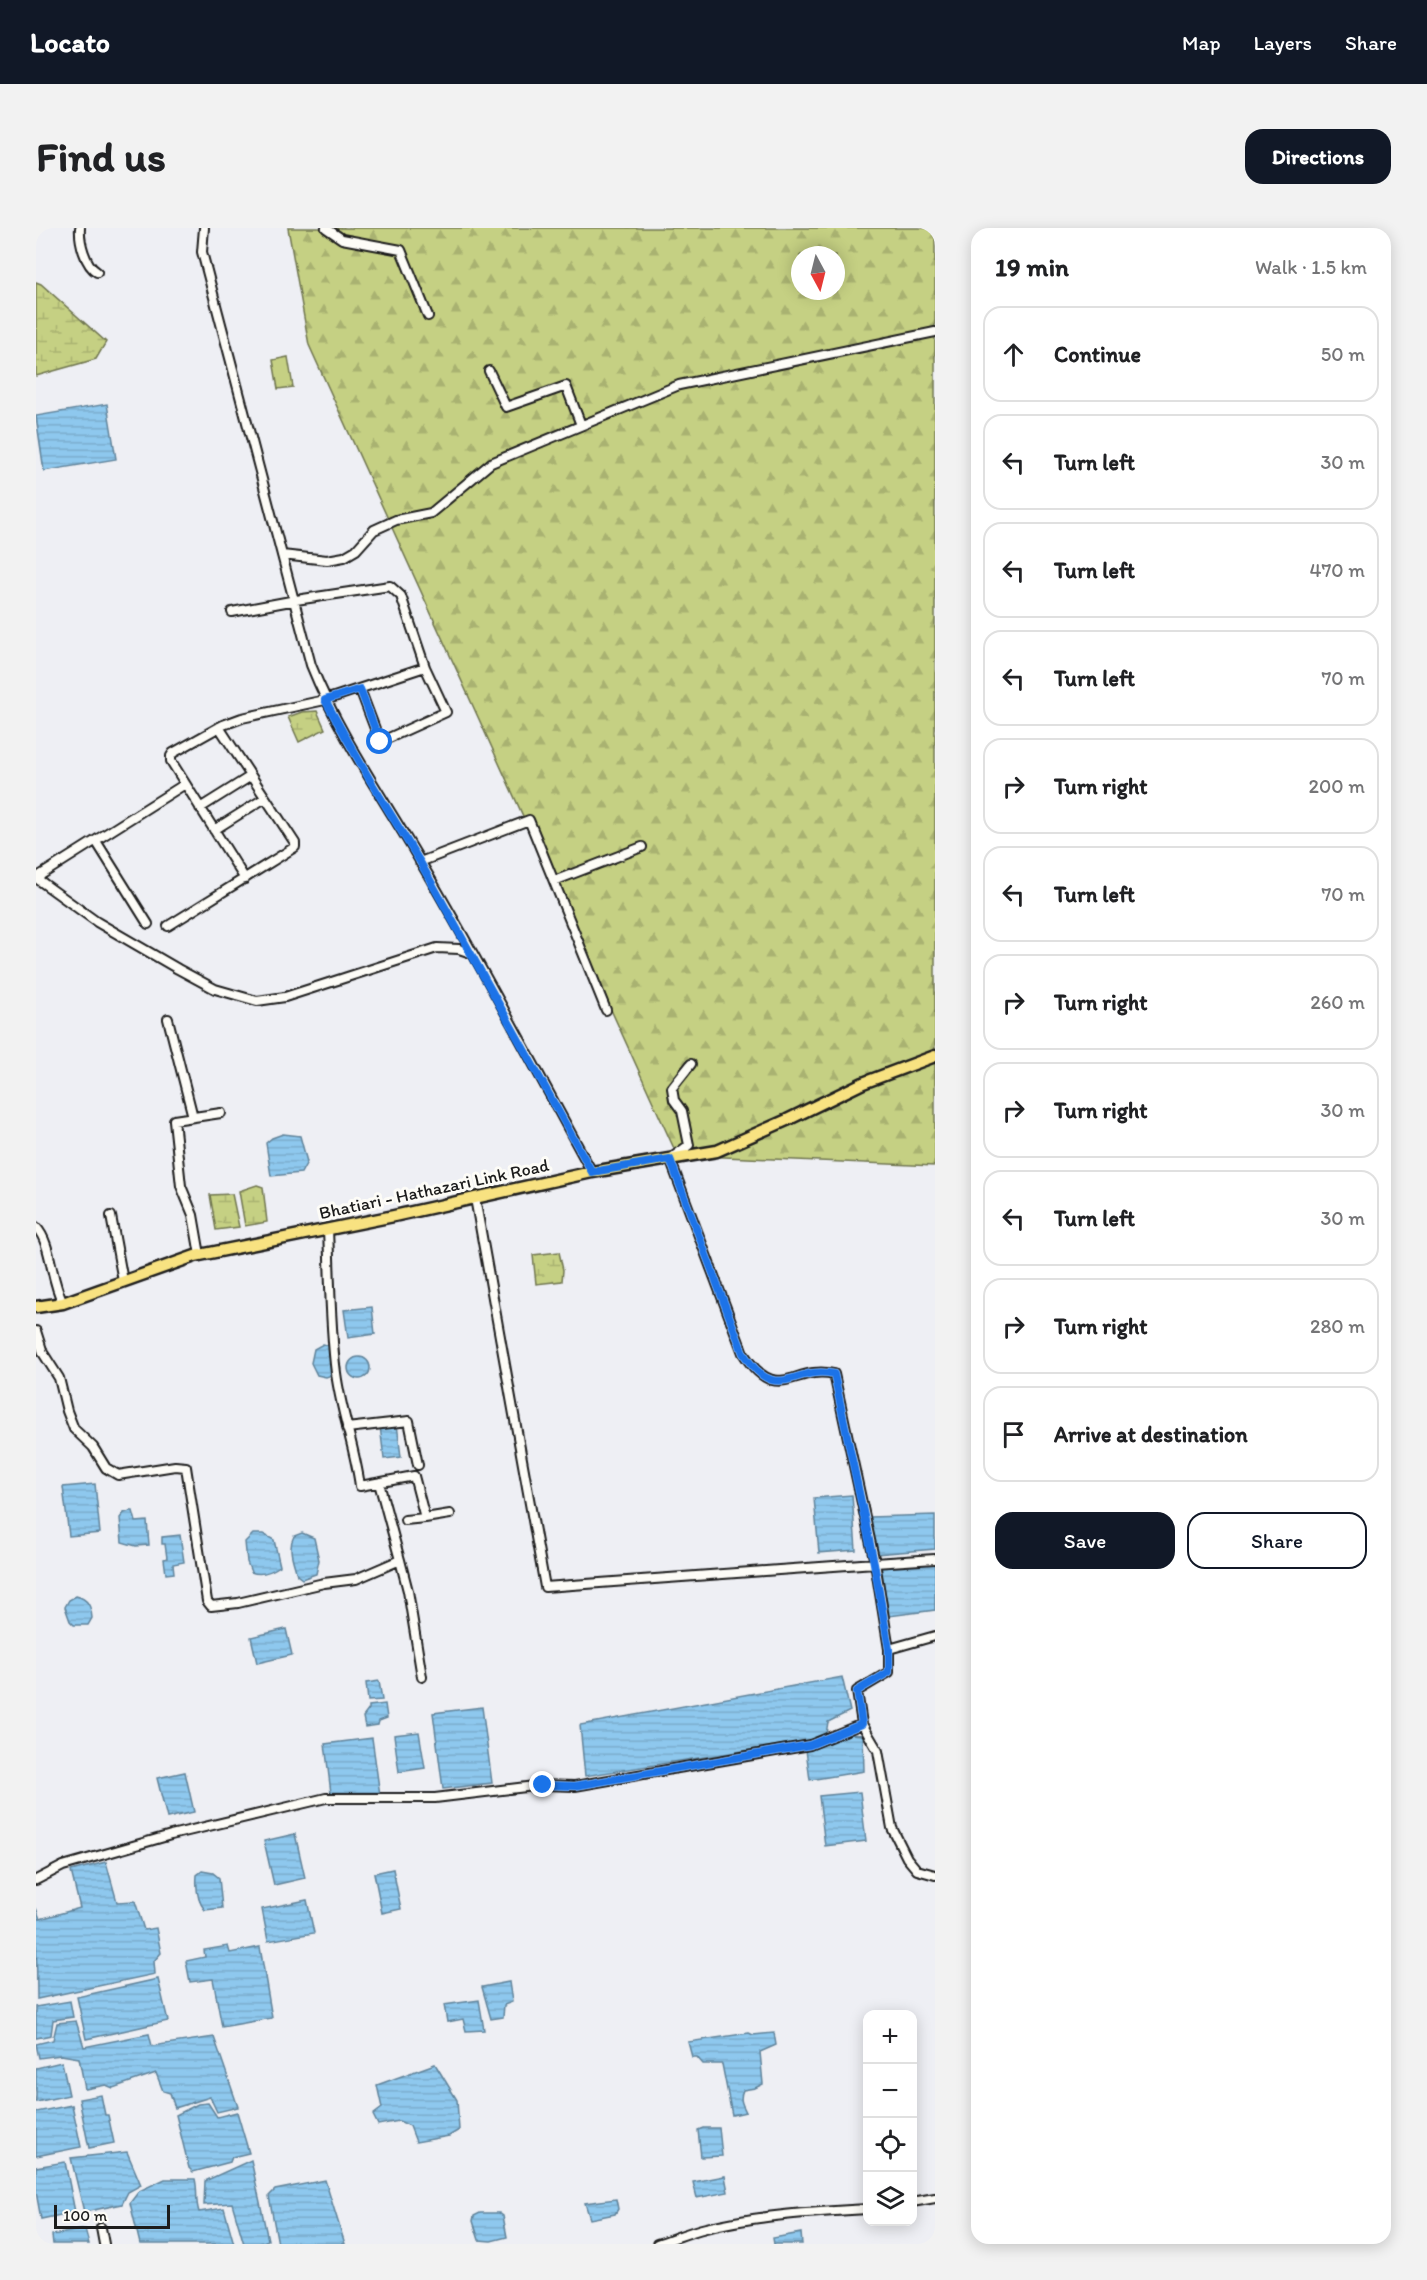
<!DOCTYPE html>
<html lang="en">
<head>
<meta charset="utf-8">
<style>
	:root { --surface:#fff; --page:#f2f2f2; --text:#202124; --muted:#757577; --line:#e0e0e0; --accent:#111827 }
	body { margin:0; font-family:Itim,sans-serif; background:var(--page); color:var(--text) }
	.controls { position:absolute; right:18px; bottom:18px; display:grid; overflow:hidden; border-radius:12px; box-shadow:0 3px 15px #0003 }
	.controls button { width:54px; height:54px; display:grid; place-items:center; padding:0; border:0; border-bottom:2px solid var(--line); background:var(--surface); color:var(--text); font:30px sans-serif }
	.compass { position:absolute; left:755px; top:18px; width:54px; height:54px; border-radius:50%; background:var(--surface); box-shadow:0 3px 15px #0003; rotate:173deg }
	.scale { position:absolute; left:18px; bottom:15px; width:116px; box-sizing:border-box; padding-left:6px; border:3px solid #1c1c1c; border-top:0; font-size:16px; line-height:21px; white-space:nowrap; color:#1c1c1c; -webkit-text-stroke:4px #fdfcf7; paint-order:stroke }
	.stop { position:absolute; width:18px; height:18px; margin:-14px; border:4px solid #1a73e8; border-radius:50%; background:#fff }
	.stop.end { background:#1a73e8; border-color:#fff; box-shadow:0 2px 6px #0008 }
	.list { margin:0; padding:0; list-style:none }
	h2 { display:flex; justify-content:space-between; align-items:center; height:78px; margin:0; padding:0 24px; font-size:26px }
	h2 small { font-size:20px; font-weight:400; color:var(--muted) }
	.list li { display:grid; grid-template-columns:39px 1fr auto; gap:18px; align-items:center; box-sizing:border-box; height:96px; margin:0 12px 12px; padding:0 12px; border:2px solid var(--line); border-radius:18px }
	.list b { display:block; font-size:22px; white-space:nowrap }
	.list em { font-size:20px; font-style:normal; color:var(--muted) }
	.actions { display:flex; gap:12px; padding:18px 24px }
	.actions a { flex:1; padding:14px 0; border:2px solid var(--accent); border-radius:18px; text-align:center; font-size:21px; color:var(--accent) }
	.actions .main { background:var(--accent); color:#fff }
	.icon { flex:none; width:33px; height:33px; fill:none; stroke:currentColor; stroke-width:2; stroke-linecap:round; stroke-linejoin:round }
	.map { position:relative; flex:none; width:899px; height:2016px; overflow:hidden; border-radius:18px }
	header { display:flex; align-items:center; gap:36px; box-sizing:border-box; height:84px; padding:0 30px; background:var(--accent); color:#fff }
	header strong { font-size:28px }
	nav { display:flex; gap:33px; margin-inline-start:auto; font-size:21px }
	.intro { display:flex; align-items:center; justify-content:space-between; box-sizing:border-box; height:144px; padding:0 36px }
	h1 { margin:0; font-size:42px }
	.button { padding:15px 27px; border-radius:18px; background:var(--accent); color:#fff; font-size:21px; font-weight:700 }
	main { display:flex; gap:36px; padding:0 36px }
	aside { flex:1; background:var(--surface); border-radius:18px; box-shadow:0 3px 15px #0003 }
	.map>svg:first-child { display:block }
	.forest { fill:url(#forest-firs); stroke:#707650; stroke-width:1.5; fill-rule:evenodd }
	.wetland { fill:url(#wetland-marsh); stroke:#707650; stroke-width:1.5 }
	.pitch { fill:#c5d083; stroke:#707650; stroke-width:1.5 }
	.water { fill:url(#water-rules); stroke:#60839a; stroke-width:1.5 }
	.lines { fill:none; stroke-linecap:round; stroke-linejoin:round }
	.minor-casing { stroke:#1c1c1c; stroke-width:12 }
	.major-casing { stroke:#1c1c1c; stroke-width:15 }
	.minor { stroke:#fdfcf7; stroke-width:8 }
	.major { stroke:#f8e281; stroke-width:10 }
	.route { stroke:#1a73e8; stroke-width:8 }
	.labels { text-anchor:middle; stroke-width:6; stroke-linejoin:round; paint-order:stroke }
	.street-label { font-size:18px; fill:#1c1c1c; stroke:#fdfcf7 }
</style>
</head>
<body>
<header>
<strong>Locato</strong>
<nav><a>Map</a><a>Layers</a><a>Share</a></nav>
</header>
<div class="intro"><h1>Find us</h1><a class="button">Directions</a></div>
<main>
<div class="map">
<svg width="899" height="2016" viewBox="0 0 899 2016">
	<defs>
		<pattern id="forest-firs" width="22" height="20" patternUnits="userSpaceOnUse" patternTransform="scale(1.5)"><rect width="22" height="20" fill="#c5d083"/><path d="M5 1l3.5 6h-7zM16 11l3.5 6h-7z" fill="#a9b271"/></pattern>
		<pattern id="wetland-marsh" width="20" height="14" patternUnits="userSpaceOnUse" patternTransform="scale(1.5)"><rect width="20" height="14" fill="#c5d083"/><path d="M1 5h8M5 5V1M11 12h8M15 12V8" fill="none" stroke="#a9b271"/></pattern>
		<pattern id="water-rules" width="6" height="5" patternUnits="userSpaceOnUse" patternTransform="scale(1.5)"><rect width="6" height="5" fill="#8ec8ee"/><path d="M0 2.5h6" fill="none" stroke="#7aabcc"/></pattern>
	</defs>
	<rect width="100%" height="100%" fill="#eeeff4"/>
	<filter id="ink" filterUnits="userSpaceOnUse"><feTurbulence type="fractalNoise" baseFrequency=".0167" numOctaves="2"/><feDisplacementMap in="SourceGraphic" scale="12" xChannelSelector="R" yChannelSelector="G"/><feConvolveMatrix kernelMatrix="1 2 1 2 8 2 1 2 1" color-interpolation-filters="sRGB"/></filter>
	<g filter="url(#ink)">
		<path class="forest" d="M252,0H899V938L641,927L273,117ZM764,27H800V63H764Z"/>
		<path class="wetland" d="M0,54L5,56L70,114L60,131L0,148Z
			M281,483L289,501L263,514L252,489L266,484Z
			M221,957L227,959L231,994L209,998L203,963Z
			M196,966L203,999L180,1002L174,967Z
			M523,1024L527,1042L526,1053L500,1056L497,1027Z"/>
		<path class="pitch" d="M252,129L257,159L242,161L237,132Z"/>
		<path class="water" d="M71,176L80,231L8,243L0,188Z
			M247,906L264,908L271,934L265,945L235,948L230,915L236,910Z
			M336,1079L339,1106L312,1110L308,1082Z
			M287,1116L295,1118L298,1142L296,1147L290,1149L281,1147L275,1135L278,1121Z
			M312 1140a11 11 0 1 1 22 0a11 11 0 1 1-22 0Z
			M361,1196L365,1229L348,1231L344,1198Z
			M59,1256L64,1305L33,1308L27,1259Z
			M816,1267L820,1322L783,1325L778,1270Z
			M94,1283H97L100,1294L111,1293L113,1317L100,1318L86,1314L84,1290L88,1285Z
			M899,1287V1321L840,1326L834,1289Z
			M266,1305L278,1310L283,1332L280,1346L266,1351L261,1347C258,1334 251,1321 258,1308Z
			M217,1306H227L238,1312L244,1338C235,1344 225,1348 215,1344L211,1334L209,1314Z
			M144,1307L148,1334L137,1336L138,1345L130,1346L128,1331L131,1330L129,1316H126V1309Z
			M899,1335V1382L853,1388L845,1338Z
			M40,1368C52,1371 55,1378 56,1390L52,1397H38L34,1393L29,1379L33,1372Z
			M250,1401L256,1427L221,1435L215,1409Z
			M806,1449L814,1483L792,1494L790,1506L776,1512L549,1548L544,1497Z
			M343,1453L346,1472L332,1473L330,1455Z
			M349,1476L351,1490L343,1493L342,1497L329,1499L327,1489L333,1481V1478Z
			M446,1479L456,1555L407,1561L397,1485Z
			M383,1504L389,1540L363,1544L358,1507Z
			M813,1506L827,1507L828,1543L774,1552L770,1522Z
			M336,1510L344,1567L295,1565L289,1516Z
			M149,1544L158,1584L131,1590L121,1550Z
			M824,1564L830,1613L789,1618L783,1568Z
			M259,1606L269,1650L238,1657L228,1613Z
			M70,1634L81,1674L99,1673L108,1702L120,1700L125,1725L118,1733L119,1746L1,1771L0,1680L4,1691L44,1680L35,1643Z
			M357,1641L365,1681L346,1685L338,1645Z
			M166,1643L177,1645L183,1650L186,1680L169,1682C161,1673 160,1659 161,1647Z
			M271,1672L278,1705L232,1713L226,1681Z
			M192,1718L194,1725L224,1719L236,1790L186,1799L177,1751L154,1754L150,1733L169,1729L168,1722Z
			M122,1751L132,1793L50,1811L41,1769Z
			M473,1754L476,1774L468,1777L467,1789L455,1791L446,1759Z
			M443,1772L448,1802L430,1803L427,1791L411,1794L408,1777Z
			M34,1773L37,1789L17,1792L15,1807L0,1810V1779Z
			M40,1793L48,1819L113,1806L116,1818L178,1809L202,1879L181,1884L174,1869L139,1880L134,1865L127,1863L120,1845L77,1860L70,1857L49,1861L43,1830L25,1827L3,1830L0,1816L17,1812L21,1795Z
			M713,1805L717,1807L738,1805L740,1817L724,1824L727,1856L719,1860L707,1862C703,1871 706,1876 710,1884L696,1887L686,1836H667L661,1829H656L652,1814Z
			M26,1834L33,1867L0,1874V1840Z
			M399,1836L421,1872L423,1902L413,1908L380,1914L374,1898L363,1893L342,1897L337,1887L346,1880L341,1857Z
			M65,1867L69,1887H72L78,1915L53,1920L43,1871Z
			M172,1875L181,1889L201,1884L213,1925L196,1929L194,1934L157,1944L153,1940L140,1887L162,1876Z
			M36,1877L45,1919L0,1928V1884Z
			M667,1900H683L686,1928L665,1929L662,1902Z
			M91,1924L105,1957L92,1964L86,1976L48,1984L35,1930Z
			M215,1932L232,2012L223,2016H208L196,1975L168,1977L169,1953Z
			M29,1934L39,1984L5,1991L0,1964V1939Z
			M689,1948L692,1964L661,1970L657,1954Z
			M129,1951H159C162,1963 159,1973 163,1984L188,1980L198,2016H104L94,1975L103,1963Z
			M289,1952L309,2016H242L233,1968L239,1962Z
			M580,1971L582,1981L579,1986L554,1991L549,1975Z
			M444,1985H463L467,1988L471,2009L455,2013L443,2012L437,1993L438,1988Z
			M49,2001L53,2016H17L16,2007Z
			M765,2005L766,2016H738L737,2010Z"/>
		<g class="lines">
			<g class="minor-casing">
				<path id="minor" d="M44,0C43,13 49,37 61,44
					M168,0L166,24L275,437C303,507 346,568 384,633C444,734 499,840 556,944
					M290,0L306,11L365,22L392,88
					M453,143L470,179L530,158L545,197
					M246,327L291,332L308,329L320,322L338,302L360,292L395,285L455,235L643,157L899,104
					M196,384L260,372L354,358L365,368L389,439L289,472L206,490L187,497L137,525L135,528V533L209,651
					M324,461L344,514L410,484L389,439
					M164,580L215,548
					M178,602L229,570
					M60,613L112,696
					M384,634L493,592L570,782
					M0,650L61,694L142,741L179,761L221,773L249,769L401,720L423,721L435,725
					M0,650L149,556
					M518,653L606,619
					M132,698L259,619V615L183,499
					M132,791L157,889
					M655,836L636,860L638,872L646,883L653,917L634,931L707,1125C742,1179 757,1136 798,1146L839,1335L899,1331
					M439,970L509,1359L839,1335L853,1421
					M75,988L87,1053
					M0,999C16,1016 14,1051 27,1075
					M292,1001C294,1049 294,1098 300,1145C305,1184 319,1220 324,1258L378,1248L389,1290L414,1286
					M164,1027L157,987L145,958L138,892L185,885
					M0,1103L7,1125L23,1150L31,1183L38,1201L57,1219L70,1240L82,1247L139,1238L150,1239L171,1373L175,1378L202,1375L288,1355L320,1351L364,1332L343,1255
					M311,1200L373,1193L382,1237
					M369,1292L389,1290
					M364,1332L372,1363L386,1449
					M826,1496L821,1463L853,1444V1421L899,1408
					M0,1652L27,1638L135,1607L290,1570H399L507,1557L539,1558L774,1517L826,1496L842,1523L856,1600L871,1630L881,1642L899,1647
					M876,1974L899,1970
					M65,2000L68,2016
					M621,2016C637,2011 653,2004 670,2000C723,1987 777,1984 832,1981"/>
			</g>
			<g class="major-casing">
				<path id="major" d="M0,1079L27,1075L159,1028L358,988L556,944L681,923L751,892L827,855L899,828"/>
			</g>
			<use href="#minor" class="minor"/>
			<use href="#major" class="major"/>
		</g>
	</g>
	<g class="lines" filter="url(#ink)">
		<path class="route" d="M344,514L324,461L289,472L335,554L384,634L556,944L634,931L707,1125C742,1179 757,1136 798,1146L838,1335L853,1421V1444L821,1463L826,1496L774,1517L539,1558L507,1557"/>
	</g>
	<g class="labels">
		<g class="street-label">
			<text transform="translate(398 961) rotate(-12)" y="6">Bhatiari - Hathazari Link Road</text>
		</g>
	</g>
</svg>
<div class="controls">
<button>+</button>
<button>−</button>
<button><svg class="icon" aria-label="locate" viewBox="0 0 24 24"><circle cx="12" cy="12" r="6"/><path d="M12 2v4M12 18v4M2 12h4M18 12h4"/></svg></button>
<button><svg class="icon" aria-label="layers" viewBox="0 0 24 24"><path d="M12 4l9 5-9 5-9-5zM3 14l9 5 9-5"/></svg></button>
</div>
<svg class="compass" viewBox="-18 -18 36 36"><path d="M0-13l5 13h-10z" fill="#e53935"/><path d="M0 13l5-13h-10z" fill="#757577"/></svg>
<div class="scale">100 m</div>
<div class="stop" style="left:344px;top:514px"></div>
<div class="stop end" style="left:507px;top:1557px"></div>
</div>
<aside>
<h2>19 min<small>Walk · 1.5 km</small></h2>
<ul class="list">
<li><svg class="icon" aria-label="ahead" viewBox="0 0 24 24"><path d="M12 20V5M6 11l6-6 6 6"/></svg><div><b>Continue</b></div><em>50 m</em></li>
<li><svg class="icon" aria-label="left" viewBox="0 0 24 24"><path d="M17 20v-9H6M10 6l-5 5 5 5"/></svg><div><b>Turn left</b></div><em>30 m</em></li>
<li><svg class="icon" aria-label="left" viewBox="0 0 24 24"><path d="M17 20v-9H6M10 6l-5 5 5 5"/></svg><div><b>Turn left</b></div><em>470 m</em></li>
<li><svg class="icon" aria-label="left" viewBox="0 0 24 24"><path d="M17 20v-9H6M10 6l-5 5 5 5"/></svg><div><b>Turn left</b></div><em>70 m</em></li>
<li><svg class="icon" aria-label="right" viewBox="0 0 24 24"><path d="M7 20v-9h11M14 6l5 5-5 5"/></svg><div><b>Turn right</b></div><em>200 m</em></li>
<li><svg class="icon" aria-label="left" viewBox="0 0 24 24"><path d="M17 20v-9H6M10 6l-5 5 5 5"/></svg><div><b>Turn left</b></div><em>70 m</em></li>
<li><svg class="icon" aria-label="right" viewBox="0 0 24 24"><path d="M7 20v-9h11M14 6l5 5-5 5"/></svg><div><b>Turn right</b></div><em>260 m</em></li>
<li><svg class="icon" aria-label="right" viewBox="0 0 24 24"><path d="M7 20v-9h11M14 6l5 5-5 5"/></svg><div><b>Turn right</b></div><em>30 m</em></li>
<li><svg class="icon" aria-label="left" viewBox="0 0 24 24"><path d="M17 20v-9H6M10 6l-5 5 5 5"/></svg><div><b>Turn left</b></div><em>30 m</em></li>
<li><svg class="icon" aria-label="right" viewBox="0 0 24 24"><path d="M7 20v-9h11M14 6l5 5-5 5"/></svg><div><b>Turn right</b></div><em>280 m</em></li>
<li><svg class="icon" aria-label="arrive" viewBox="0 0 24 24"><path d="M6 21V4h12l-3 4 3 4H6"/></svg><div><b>Arrive at destination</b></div></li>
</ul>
<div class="actions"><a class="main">Save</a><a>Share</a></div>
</aside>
</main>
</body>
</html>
